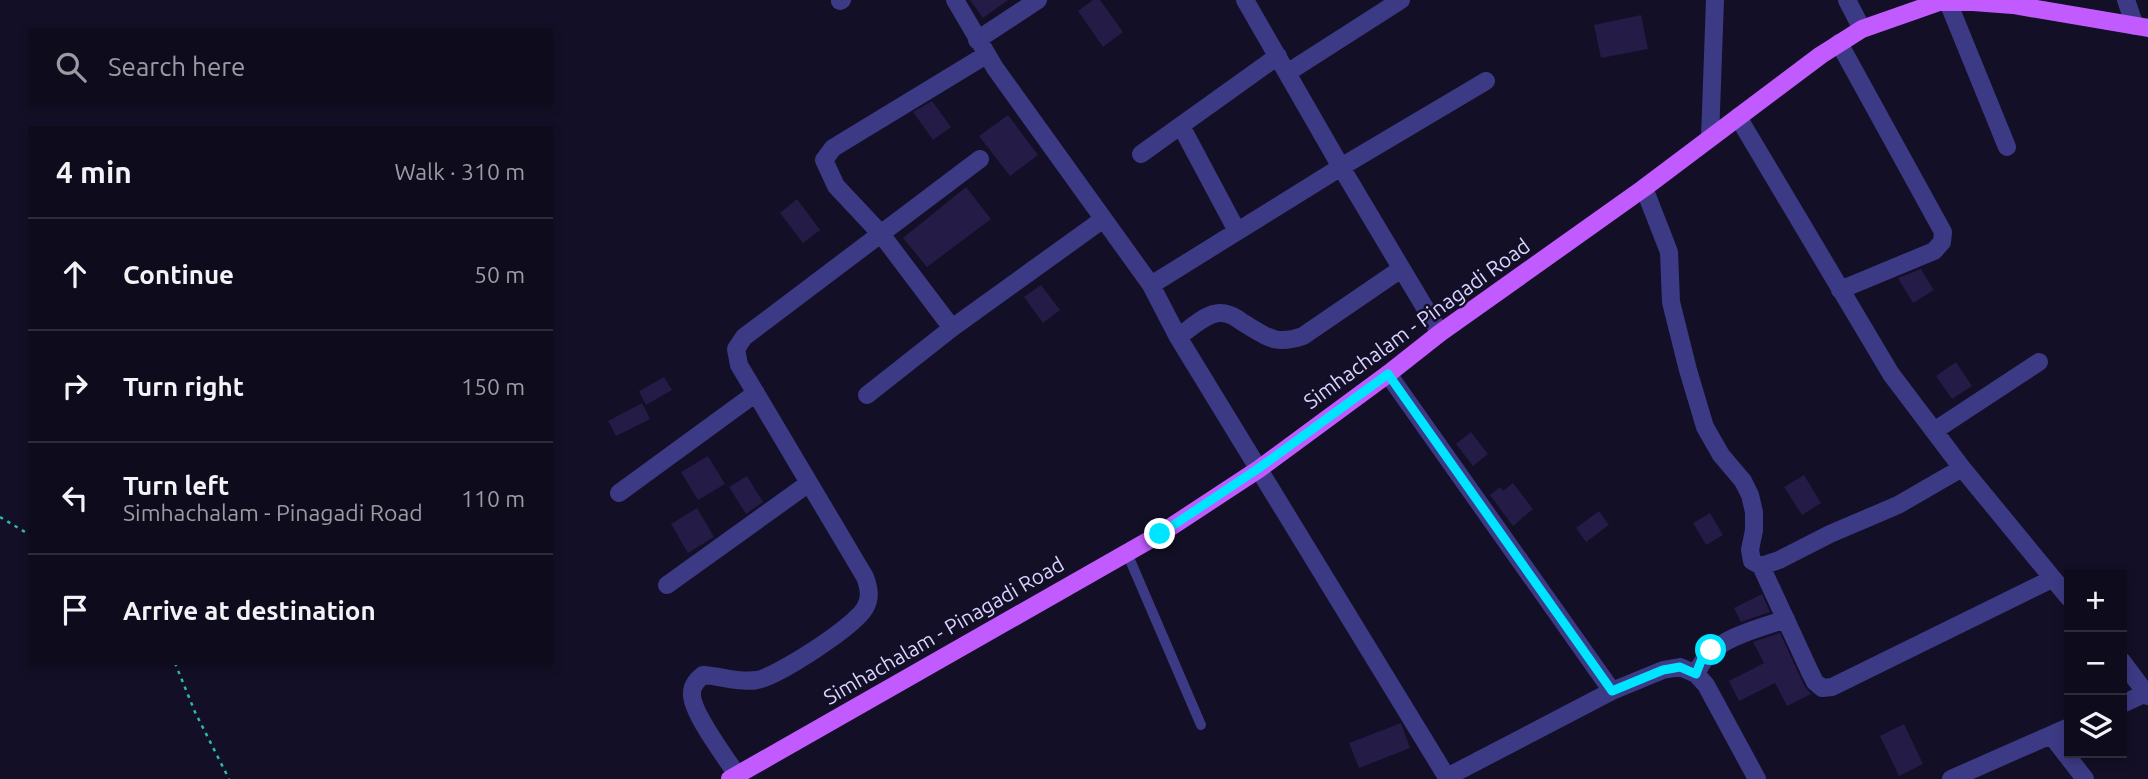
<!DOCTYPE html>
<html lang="en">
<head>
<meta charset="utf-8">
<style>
	:root { --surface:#0e0b1c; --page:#1c1929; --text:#f1f3f6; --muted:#9b9ba3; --line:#2e2b3b }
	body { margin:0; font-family:Ubuntu,sans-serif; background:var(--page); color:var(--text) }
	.controls { position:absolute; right:21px; bottom:21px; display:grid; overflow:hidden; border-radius:0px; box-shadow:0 4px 10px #0003 }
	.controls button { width:63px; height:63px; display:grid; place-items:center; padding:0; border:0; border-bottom:2px solid var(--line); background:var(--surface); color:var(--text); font:35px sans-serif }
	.stop { position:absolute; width:21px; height:21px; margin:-16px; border:5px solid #00e5ff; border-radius:50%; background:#fff }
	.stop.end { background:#00e5ff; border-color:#fff; box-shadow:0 2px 7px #0008 }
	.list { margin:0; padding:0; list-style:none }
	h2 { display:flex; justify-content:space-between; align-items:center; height:91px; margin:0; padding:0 28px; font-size:30px }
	h2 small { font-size:23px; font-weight:400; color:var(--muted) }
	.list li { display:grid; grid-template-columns:46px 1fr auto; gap:21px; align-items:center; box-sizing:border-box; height:112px; padding:0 28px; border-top:2px solid var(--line) }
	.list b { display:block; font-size:26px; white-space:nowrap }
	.list p { margin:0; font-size:23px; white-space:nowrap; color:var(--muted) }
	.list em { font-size:23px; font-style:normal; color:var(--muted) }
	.icon { flex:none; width:38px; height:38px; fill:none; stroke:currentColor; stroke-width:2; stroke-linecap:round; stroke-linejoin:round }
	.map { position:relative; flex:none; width:2148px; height:779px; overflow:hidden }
	.search { position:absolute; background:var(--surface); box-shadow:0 4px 10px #0003; left:28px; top:28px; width:525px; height:77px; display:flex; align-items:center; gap:18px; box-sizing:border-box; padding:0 24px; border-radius:0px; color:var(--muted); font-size:26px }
	.panel { position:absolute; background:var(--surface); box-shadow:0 4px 10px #0003; left:28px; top:126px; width:525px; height:539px; border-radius:0px }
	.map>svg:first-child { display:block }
	.building { fill:#241b47 }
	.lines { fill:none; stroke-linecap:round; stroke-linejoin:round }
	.path { stroke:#2fb8b0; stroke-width:2.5; stroke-dasharray:3.5 5; stroke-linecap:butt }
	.service { stroke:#3d3a85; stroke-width:10 }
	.minor { stroke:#3d3a85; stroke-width:18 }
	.primary { stroke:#c25bff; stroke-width:18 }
	.route { stroke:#00e5ff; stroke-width:9 }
	.labels { text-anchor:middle; stroke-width:5; stroke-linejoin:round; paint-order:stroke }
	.street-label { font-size:21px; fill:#d9d4ff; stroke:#130f26 }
</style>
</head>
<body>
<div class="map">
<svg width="2148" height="779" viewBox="0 0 2148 779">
	<rect width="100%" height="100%" fill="#130f26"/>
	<path class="building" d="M970,0H1008L983,18Z
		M1093,0H1100L1123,32L1103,47L1078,11Z
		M1641,15L1648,49L1601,58L1594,25Z
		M932,101L951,127L933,140L913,112Z
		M1008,115L1038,155L1010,176L979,136Z
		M966,187L991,219L927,267L903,238Z
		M797,199L820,230L803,243L780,213Z
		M1921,269L1934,290L1913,303L1898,278Z
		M1041,285L1060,310L1043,323L1024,297Z
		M1956,362L1972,386L1952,399L1936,376Z
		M664,377L672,390L646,405L639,391Z
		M642,403L650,419L616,436L608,421Z
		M1471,432L1488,454L1473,466L1456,444Z
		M708,456L725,484L698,500L681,472Z
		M1804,475L1821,503L1802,515L1784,487Z
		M747,476L763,502L746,514L729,487Z
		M1513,483L1533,509L1513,526L1490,495L1500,487L1503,491Z
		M697,508L714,537L688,553L671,524Z
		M1599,511L1609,525L1586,542L1576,528Z
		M1710,513L1723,535L1706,545L1693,523Z
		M1762,594L1770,612L1741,622L1734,608Z
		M1780,633L1805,687L1811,694L1787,706L1775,683L1739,701L1729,681L1764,663L1753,642Z
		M1401,723L1410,748L1359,768L1349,743Z
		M1904,724L1923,764L1899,776L1880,736Z"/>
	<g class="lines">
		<path class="path" d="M0,517L30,535
			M175,663L195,712L229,779"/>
		<path class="service" d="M1127,553L1201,725"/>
		<path class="minor" d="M955,0L995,68L1151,285L1178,337L1448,779
			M1245,0L1341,167L1440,333
			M1847,0L1862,29
			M2126,0L2135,26
			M840,1L842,0
			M1948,2L2007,147
			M977,40L1038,0
			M1839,43L1943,232L1942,242L1934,251L1840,290
			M1287,73L1401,0
			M1738,117L1891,374L1962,468L2069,598
			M1181,126L1237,231
			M1710,138L1715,0
			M1141,154L1278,56
			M1644,188L1669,252L1671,302L1688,370L1705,427L1721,455L1743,481L1750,495L1754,512V530L1750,550L1752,561L1761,566L1779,560L1830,534L1898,505L1962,468
			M1151,285L1341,167L1486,81
			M952,328L881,234L836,186L824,160L833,148L986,55
			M1178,337C1190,329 1207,312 1221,313C1228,313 1237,318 1242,322C1266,336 1274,346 1303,336L1401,269
			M1388,374L1612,691
			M867,395L952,328L1102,220
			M1934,431L2039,362
			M619,493L756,393
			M1761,566L1810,672L1815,682L1822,688L1832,687L2052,579
			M667,585L809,483
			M2122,661L2148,696
			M1696,674C1711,638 1752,631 1786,619
			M2122,704L2146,693
			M2051,735L2085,779
			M737,775C727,759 690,711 692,693C692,685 697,680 703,675C721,676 739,683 757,680C778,676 854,627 865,608C871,598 869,588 865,577L739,365L736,349L744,337L980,159
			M1447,777L1612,691L1663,670L1680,667L1696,674L1706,685L1757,779
			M1951,779L2069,727"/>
		<path class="primary" d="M730,779L1160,534L1259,469L1388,374L1440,333L1644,188L1821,55L1862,29L1939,2H1973L2013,5L2148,28"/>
	</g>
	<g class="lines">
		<path class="route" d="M1160,534L1259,468L1388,374L1612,691L1663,670L1680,667L1696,674L1701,661L1711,650"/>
	</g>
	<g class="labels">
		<g class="street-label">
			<text transform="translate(1417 324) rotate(-36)" y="7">Simhachalam - Pinagadi Road</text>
			<text transform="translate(944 631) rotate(-30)" y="7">Simhachalam - Pinagadi Road</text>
		</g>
	</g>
</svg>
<div class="controls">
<button>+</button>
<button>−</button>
<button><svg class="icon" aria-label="layers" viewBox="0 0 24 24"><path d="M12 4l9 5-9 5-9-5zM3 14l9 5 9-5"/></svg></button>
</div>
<div class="stop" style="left:1711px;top:650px"></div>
<div class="stop end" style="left:1160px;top:534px"></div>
<div class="search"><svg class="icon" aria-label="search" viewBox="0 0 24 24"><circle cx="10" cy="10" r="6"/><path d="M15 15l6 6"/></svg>Search here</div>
<section class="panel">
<h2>4 min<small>Walk · 310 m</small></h2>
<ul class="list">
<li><svg class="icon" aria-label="ahead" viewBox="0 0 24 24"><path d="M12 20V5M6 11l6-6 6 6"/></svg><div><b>Continue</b></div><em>50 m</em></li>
<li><svg class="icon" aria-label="right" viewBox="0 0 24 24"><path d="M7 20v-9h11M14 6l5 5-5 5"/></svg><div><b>Turn right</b></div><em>150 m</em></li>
<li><svg class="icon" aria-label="left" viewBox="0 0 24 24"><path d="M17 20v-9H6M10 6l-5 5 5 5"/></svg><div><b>Turn left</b><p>Simhachalam - Pinagadi Road</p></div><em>110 m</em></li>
<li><svg class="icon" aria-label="arrive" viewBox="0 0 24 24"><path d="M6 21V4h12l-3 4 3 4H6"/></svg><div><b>Arrive at destination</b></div></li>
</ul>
</section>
</div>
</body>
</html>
